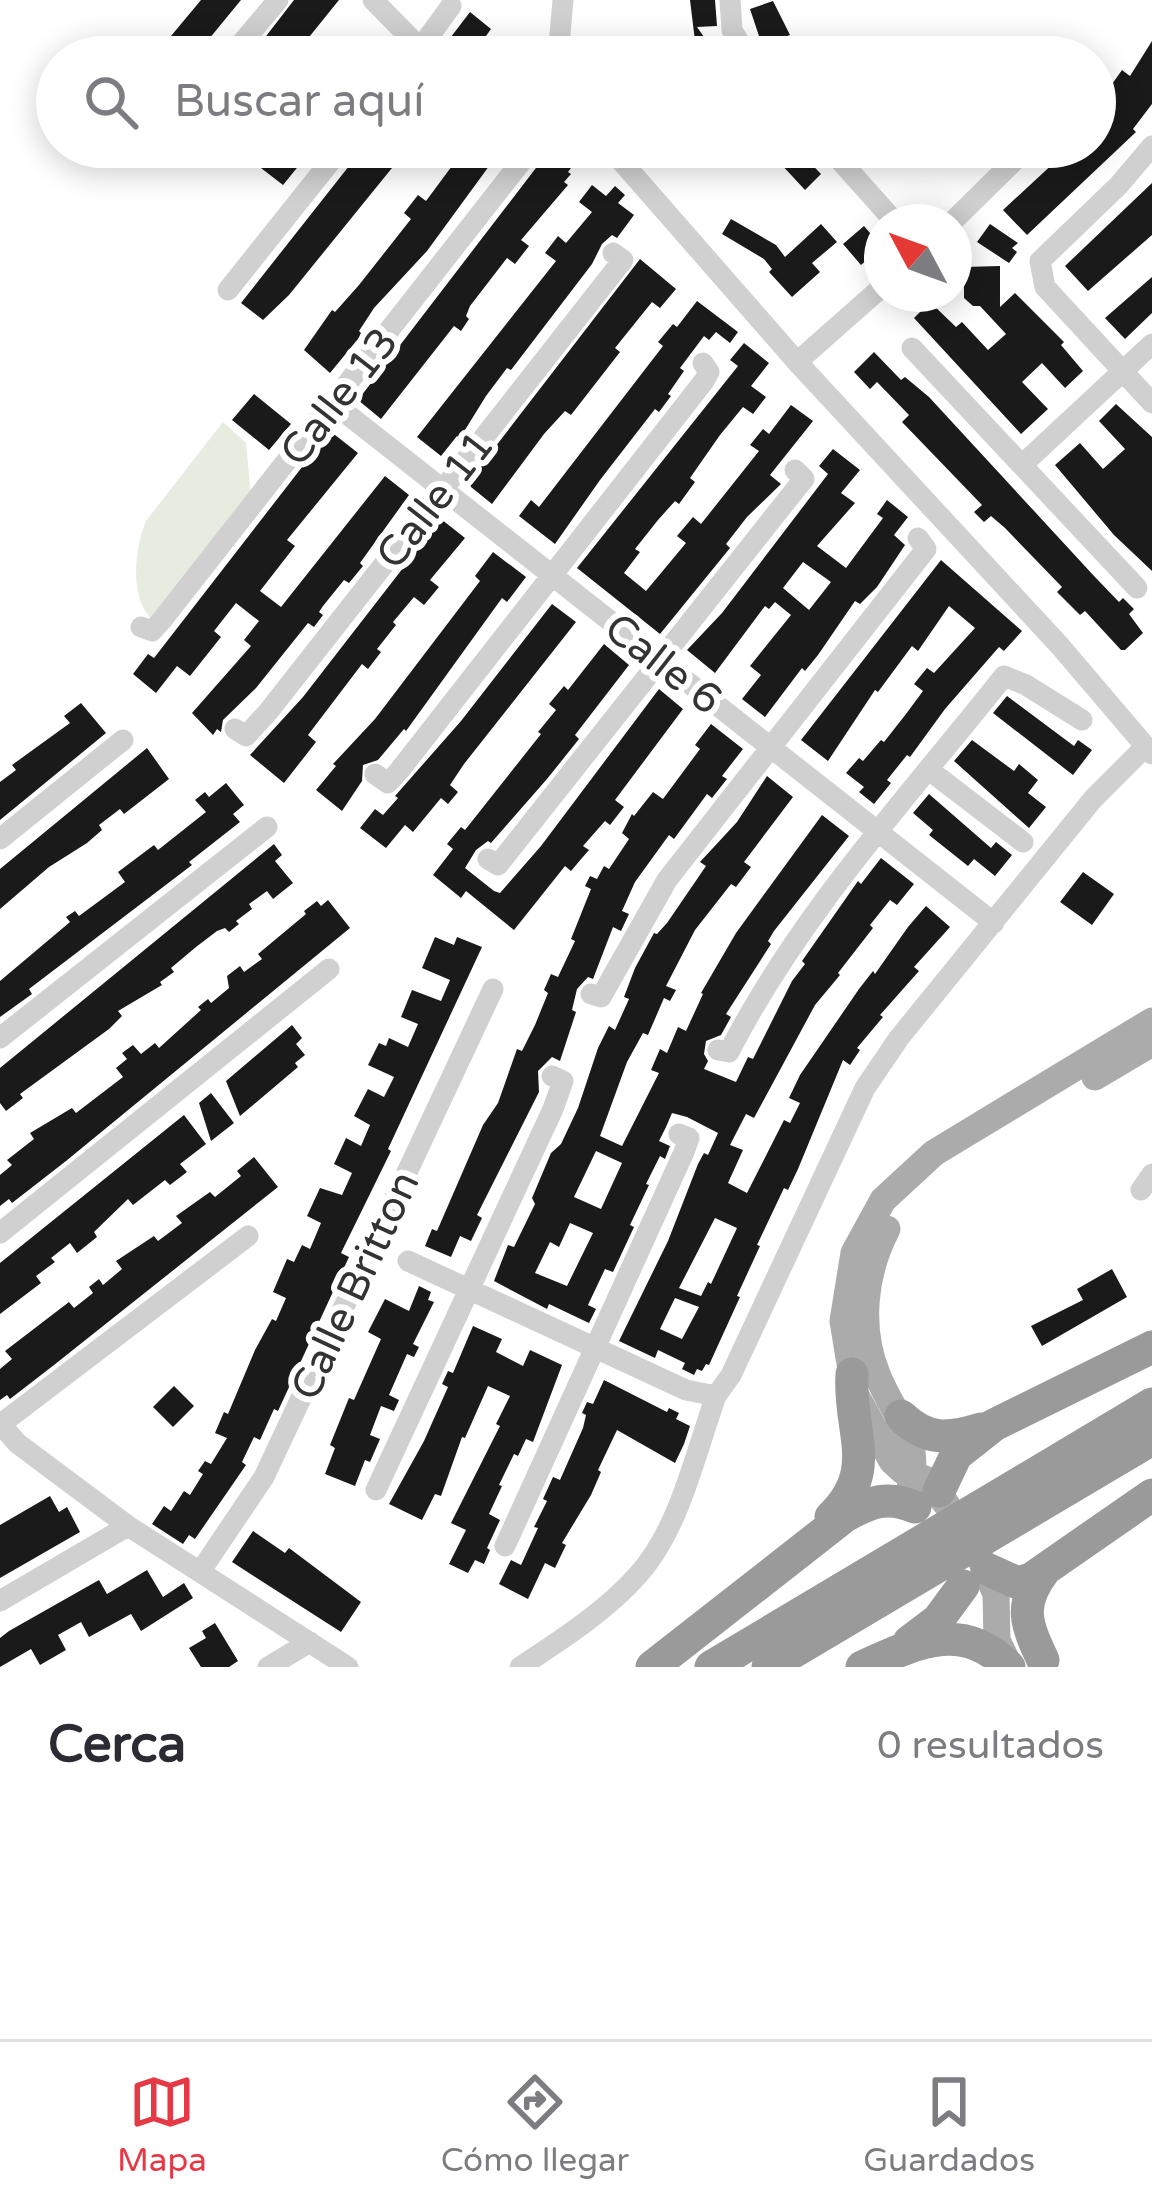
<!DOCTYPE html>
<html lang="es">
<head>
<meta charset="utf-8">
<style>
	:root { --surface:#fff; --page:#f2f2f3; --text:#2b2b33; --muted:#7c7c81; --line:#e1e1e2; --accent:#e63946 }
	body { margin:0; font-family:"Varela Round",sans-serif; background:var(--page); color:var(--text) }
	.compass { position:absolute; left:864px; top:204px; width:108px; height:108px; border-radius:50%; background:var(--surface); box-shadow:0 6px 30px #0003; rotate:311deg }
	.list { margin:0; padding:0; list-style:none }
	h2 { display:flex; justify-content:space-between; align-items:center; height:156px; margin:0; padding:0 48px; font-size:51px }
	h2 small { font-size:39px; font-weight:400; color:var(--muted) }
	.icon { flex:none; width:66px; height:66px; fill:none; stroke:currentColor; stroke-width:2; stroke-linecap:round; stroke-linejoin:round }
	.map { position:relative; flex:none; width:1152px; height:1667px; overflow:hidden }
	.search { position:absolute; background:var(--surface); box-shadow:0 6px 30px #0003; left:36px; right:36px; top:36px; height:132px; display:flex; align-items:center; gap:30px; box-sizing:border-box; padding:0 42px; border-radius:66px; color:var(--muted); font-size:45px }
	.sheet { height:372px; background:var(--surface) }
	nav { display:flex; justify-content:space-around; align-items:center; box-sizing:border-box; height:168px; border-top:3px solid var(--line); background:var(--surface); font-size:33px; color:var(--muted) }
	nav a { display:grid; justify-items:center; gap:6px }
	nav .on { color:var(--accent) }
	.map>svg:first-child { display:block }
	.green { fill:#e6ecdf }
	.building { fill:#1a1a1a; fill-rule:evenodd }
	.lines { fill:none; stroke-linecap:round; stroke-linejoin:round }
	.minor { stroke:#d0d0d0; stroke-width:21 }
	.major { stroke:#ababab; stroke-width:27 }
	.highway { stroke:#9a9a9a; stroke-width:33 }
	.labels { text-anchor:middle; stroke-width:12; stroke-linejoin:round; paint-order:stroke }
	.street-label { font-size:42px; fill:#333; stroke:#fff }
</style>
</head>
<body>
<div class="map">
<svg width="1152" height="1667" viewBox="0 0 1152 1667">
	<rect width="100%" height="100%" fill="#fff"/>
	<path class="green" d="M223,422L246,443L251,497L151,618C129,597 135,547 146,521Z"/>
	<path class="building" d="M201,0H241L195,56L171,36Z
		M294,0H339L293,57H250Z
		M690,0H715L717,26L697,27L718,57H674L695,41Z
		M773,1L790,35L762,45L750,9Z
		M470,12L491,29L471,57H449L441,50Z
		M1152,41V104L1133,129L1136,132L1027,235L1003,210L1071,147H1095V108L1122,70L1130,76Z
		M270,147H314L283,185L261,168L265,162L260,159Z
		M364,147H409L289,295L263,320L241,303Z
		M466,147H503L427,251L374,308L359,331L362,334L330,373L304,350L332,310L335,312L359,285L411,219L404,213L418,195L426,201Z
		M552,147H577L583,152L568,172L571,174L564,182L568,185L521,240L529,246L515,264L507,258L470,306L466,316L469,319L461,331L454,326L381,419L358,400Z
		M796,148L821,174L805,190L780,163Z
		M1152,183V235L1088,291L1065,266Z
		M592,185L606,196L615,186L625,195L618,203L634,215L617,238L612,235L602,244L592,264L511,370L507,368L486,396L460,438L457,436L441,456L417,437L556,261L545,253L558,236L566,243L592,212L579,202Z
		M731,219L776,245L785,257L821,224L837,242L812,263L820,272L792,297L769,272L772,269L764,259L722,234Z
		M990,224L1018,243L1012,248L1017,252L1009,263L977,242Z
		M864,226L882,247L861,265L843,244Z
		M640,259L676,289L660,308L652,302L615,348L620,352L571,415L565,411L544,434L492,504L471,487L469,481Z
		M1000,266V307L1015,293L1064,342L1061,345L1083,371L1065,388L1042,363L1022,382L1048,409L1021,434L914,318L930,302L956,327L962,322L988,350L1006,334L980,306H973L964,298V267Z
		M1152,277V313L1125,339L1105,318Z
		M697,301L738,332L730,343L716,332L709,340L704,336L680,368L684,371L668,394L671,396L659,412L655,409L600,480L555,544L519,516L531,500L539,507L663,346L658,342L673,324L677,327Z
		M744,343L769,363L751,386L766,397L753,414L743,407L720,435L690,478L695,482L679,504L675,501L658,520L635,549L640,552L624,573L646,591L686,543L677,536L693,517L701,524L759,451L750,445L763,429L769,434L791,405L813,421L770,475L781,484L747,517L726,544L730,548L660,634L577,568L738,366L730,360Z
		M874,352L901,380L905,377L929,397L1094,576L1119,602L1123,598L1134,609L1129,614L1143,633L1125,650H1121L1085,611L1080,615L1057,592L1062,587L1005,528L991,516L984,522L974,512L982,505L902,422L909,415L877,382L870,389L854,372Z
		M254,394L291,424L269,450L232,420Z
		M1116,404L1152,437V571L1114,535L1055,465L1080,443L1103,469L1125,449L1099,421Z
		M330,431L358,453L287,540L295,546L260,591L281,607L385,476L409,495L360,563L363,566L349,583L344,580L323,606L319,612L323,615L314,627L308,623L256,688L223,720L221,732L217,729L213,735L192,713L251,646L244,640L259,621L236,603L214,631L221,637L190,676L177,666L156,693L133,674L148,654L154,658Z
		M833,449L860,470L841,493L855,503L817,546L846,568L883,518L877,514L887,500L908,517L894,535L905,545L877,587L860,604L855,601L818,655L805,671L802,668L765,717L742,699L761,675L750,666L791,615L775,602L769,609L765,606L715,673L687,650L722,613L828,474L819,466ZM803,562L831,582L809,610L783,588Z
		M441,519L465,538L430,580L439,587L424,605L414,597L393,622L396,625L377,649L381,652L368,669L362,664L308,735L316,742L284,783L250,755L303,697Z
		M493,552L526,577L507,602L502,598L406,731L404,729L378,760L363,765L362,781L342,811L316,790L336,766L333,764L375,719L480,581L475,576Z
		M941,560L1022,631L1004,651L999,647L945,709L910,757L907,755L887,780L891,783L874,804L859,792L864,787L846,773L859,758L863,761L881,740L884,742L906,714L923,691L914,684L927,668L934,673L975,628L949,606L918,651L912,646L878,692L875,690L828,761L801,740Z
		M552,604L576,622L464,764L450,785L458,792L448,804L441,798L413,832L405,825L386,848L360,828L375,809L383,815L398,798L395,796L461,721Z
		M604,644L629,665L575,735L579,739L547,779L491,843L488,841L476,850L465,868L494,891L500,893L541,846L659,689L683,709L615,800L624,807L610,825L605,821L583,846L589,850L582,858L571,871L565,866L514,930L466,891L461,898L433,875L453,849L447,844L461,827L465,830L541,734L538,732L556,710L549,704L564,686L568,690Z
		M1007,696L1074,746L1078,740L1092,750L1073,775L993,713Z
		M81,703L106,733L0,820V782L16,770L12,765L70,723L64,716Z
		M711,724L743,749L722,776L727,779L712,798L707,794L674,839L669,835L635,882L622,911L629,914L621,931L613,927L593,979L588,977L577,989L572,1010L576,1012L560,1061L552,1057L538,1071L539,1092L477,1215L482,1218L471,1241L460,1236L451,1257L425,1246L432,1229L437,1231L483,1125L498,1103L517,1049L522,1051L535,1025L548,993L544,990L551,974L558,977L575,941L571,939L591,889L585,886L590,876L597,879L604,866L609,869L629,839L622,833L632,814L634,816L653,792L663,799L700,749L695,745Z
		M972,740L1014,771L1019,764L1038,780L1028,793L1046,807L1029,828L954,761Z
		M147,748L169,779L124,814L120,809L99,825L102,830L87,843L49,867L0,909V869Z
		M767,776L793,797L744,862L751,867L736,887L731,884L695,930L666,986L676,990L670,1001L664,998L648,1035L643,1033L627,1062L600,1136L622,1146L659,1073L651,1070L660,1049L667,1053L678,1027L686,1031L703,994L701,993L736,933L822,815L849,836L774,931L768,941L771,944L726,1014L731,1017L721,1035L706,1041L704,1054L708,1061L704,1069L736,1082L748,1057L753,1059L792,981L805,964L802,961L858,881L861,884L881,858L914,884L897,905L890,900L870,925L873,928L838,973L840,975L815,1005L754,1118L746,1114L730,1145L743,1150L728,1183L747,1193L784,1120L790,1123L800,1103L789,1098L800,1075L859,989L873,971L875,974L908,927L926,906L950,927L914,967L919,971L880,1015L883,1017L857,1048L860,1050L850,1065L843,1060L798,1169L788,1190L784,1188L757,1245L760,1246L737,1296L740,1297L709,1365L706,1364L702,1371L697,1369L694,1375L682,1369L685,1363L658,1350L655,1358L619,1341L668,1241L698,1164L704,1153L708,1155L718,1133L687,1117L672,1113L666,1127L659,1141L670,1146L665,1159L660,1156L646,1184L649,1185L630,1225L634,1227L613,1272L605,1269L588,1305L596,1309L589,1323L549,1304L547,1309L494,1281L508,1245L514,1247L535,1204L532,1198L551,1153L561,1144L578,1108L598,1048L609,1026L615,1030L629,999L624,997L635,968L654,933L657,934L667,923L706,866L700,862L737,822ZM596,1151L622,1163L601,1209L574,1197ZM715,1218L737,1228L711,1284L708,1282L701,1296L679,1288ZM570,1223L593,1233L567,1286L535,1273L550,1242L559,1247ZM675,1298L699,1307L682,1339L660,1329Z
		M226,783L244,805L233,814L240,822L189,862L192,865L29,989L32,994L0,1017V981L70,922L66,917L75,911L79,916L125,882L118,872L154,845L158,850L206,812L195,800L205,792L209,797Z
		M929,794L991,848L996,842L1012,855L995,876L974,859L968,866L929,835L933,830L913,813Z
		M274,844L282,855L275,861L293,883L273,899L267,891L249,904L252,909L236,921L239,924L229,932L225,928L217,931L196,947L171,968L174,972L160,982L162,985L118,1011L122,1016L109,1029L20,1094L23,1098L6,1111L0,1103V1068Z
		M1083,872L1114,894L1092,925L1060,902Z
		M328,900L350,928L66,1161L12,1203L9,1199L0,1206V1175L12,1165L7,1160L34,1139L30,1133L72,1108L76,1113L123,1077L116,1068L127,1059L122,1053L133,1045L141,1054L155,1043L159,1048L201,1010L198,1007L208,999L211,1003L229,988L227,976L240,966L244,972L262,959L258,954L306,914L304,911L317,901L321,906Z
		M435,937L454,945L457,937L482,947L388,1149L391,1151L341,1253L349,1257L278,1411L274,1409L260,1440L254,1437L242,1462L246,1465L195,1539L189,1535L183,1544L152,1524L164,1506L171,1511L184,1491L190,1495L203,1474L198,1471L205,1461L211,1464L227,1438L215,1433L224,1412L228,1414L255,1350L272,1319L276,1321L286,1298L273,1292L287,1259L294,1262L302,1245L310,1249L321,1223L307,1216L320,1188L342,1195L352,1173L334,1164L346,1138L361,1146L370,1125L354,1116L368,1089L384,1097L394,1077L368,1065L379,1043L386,1046L389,1038L408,1047L418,1024L401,1017L412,990L441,1001L450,980L422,968Z
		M292,1025L302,1038L296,1044L305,1055L295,1063L298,1067L240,1116L226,1081Z
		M211,1093L234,1123L211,1141L199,1103Z
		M184,1115L206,1144L180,1164L187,1172L170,1185L165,1180L133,1205L128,1199L94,1232L97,1237L77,1253L70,1243L51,1258L55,1262L36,1276L41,1283L0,1314V1263Z
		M254,1157L278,1187L54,1365L10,1399L7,1395L0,1400V1369L12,1359L5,1351L69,1302L74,1308L93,1293L89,1287L99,1279L103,1285L122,1269L116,1261L154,1236L158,1241L182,1223L176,1216L210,1192L215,1197L241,1176L237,1171Z
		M1112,1269L1127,1297L1042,1346L1031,1326L1083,1300L1077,1289Z
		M419,1286L431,1292L428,1300L434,1302L413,1344L419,1347L414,1357L407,1354L389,1395L399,1400L394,1411L381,1406L370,1435L380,1439L370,1462L365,1460L355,1486L325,1474L335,1448L330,1445L349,1398L354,1400L381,1339L368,1332L385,1299L409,1311Z
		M473,1326L502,1339L496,1352L523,1366L530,1350L562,1365L533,1442L526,1439L518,1456L514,1454L499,1485L502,1486L489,1514L500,1520L487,1548L490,1550L484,1564L475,1560L468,1573L449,1564L466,1530L451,1523L500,1426L496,1424L510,1396L488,1386L465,1438L462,1437L441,1496L435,1494L422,1520L389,1504L424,1441L448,1387L442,1384L448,1371L453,1373Z
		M604,1380L667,1412L669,1408L679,1413L676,1419L690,1426L684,1444L675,1463L617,1430L598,1470L601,1472L591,1495L562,1543L566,1545L555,1568L545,1563L528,1599L499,1584L511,1560L521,1565L538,1528L534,1527L547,1501L543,1499L553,1477L560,1480L583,1428L586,1415L582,1413L587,1402L593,1404Z
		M174,1386L194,1406L173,1427L153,1407Z
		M50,1496L59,1512L67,1507L80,1532L0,1578V1525Z
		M253,1531L285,1553L289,1548L361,1602L341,1632L232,1562Z
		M147,1570L163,1597L184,1583L193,1598L141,1631L131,1614L89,1637L81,1622L58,1635L66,1650L40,1665L31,1649L0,1667V1638L9,1631L99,1580L107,1594Z
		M215,1623L238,1661L229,1667H201L189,1648L206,1638L202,1631Z"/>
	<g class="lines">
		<path class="minor" d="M373,0L421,49
			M730,0L732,30L748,57
			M230,57L278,0
			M414,57L451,6
			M558,57L563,0
			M1152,146L1119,185L1040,261L1045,287L1152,403
			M609,147L797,362L1060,646L1152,754
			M828,147L895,222
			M952,222L1016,159
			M228,290L342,147
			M912,348L1137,588
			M797,362L882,287
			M333,403L994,923
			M1022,465L1152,344
			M141,627L152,631L162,620L521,162L518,147
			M235,729L246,736L268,712L623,260L613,253
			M929,770L1023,842
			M375,774L388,783L399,771L704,381L709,372L703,363
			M0,839L123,740
			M488,859L498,865L799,485L804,479L795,470
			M591,994L601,997L667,880L926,549L918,538
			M0,1038L267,827
			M718,1050L729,1052C799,915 908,797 1004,676L1026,685L1082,720
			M1141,1190L1152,1174
			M0,1233L329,969
			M408,1261L686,1390L716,1396L731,1375L865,1088L899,1038L1093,799L1146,746
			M0,1423L17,1443L128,1526L348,1667
			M1,1424L248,1236
			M376,1490L553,1109L563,1081L552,1076
			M505,1546L684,1152L689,1138L679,1134
			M200,1572L264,1477L493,989
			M0,1601L128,1526
			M268,1667L310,1642
			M520,1667C561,1640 605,1612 638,1575C680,1528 695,1454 716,1396"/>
		<path class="major" d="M1095,1077L1152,1043
			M887,1229C864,1273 858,1327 877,1374C894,1418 922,1435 910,1488
			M947,1505L927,1480L903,1471L892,1461L855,1394L843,1321L854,1253L883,1200L934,1153L1152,1021
			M980,1558L996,1594L997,1640L1010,1667"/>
		<path class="highway" d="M901,1416C927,1441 948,1439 981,1429
			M939,1491L956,1455L994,1425L1152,1347
			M831,1517C880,1469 848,1432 852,1374
			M987,1569L1018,1583L1031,1579L1152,1495
			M909,1642L938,1620L963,1586
			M1043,1660C1026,1624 1018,1605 1044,1571
			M652,1667L845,1516C870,1502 887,1495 915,1507
			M711,1667L1152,1404
			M768,1667L1152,1439
			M862,1667C916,1643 962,1619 1009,1667"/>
	</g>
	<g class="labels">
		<g class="street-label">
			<text transform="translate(338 396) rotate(-52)" y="15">Calle 13</text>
			<text transform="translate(434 499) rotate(-52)" y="15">Calle 11</text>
			<text transform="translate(664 663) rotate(38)" y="15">Calle 6</text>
			<text transform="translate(354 1285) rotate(-65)" y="15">Calle Britton</text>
		</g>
	</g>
</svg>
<svg class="compass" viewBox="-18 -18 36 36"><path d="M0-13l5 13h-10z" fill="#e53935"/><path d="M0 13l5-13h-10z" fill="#7c7c81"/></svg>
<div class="search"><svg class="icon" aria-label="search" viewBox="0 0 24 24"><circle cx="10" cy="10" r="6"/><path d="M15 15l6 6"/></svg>Buscar aquí</div>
</div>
<section class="sheet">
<h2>Cerca<small>0 resultados</small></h2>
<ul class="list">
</ul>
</section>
<nav>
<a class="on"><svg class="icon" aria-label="map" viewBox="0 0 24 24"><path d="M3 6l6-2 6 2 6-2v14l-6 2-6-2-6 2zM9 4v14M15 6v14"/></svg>Mapa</a>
<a><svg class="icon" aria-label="directions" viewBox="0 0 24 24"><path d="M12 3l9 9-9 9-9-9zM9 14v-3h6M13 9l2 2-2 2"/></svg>Cómo llegar</a>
<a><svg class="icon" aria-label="saved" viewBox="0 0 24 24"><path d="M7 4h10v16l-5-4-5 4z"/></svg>Guardados</a>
</nav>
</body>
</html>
